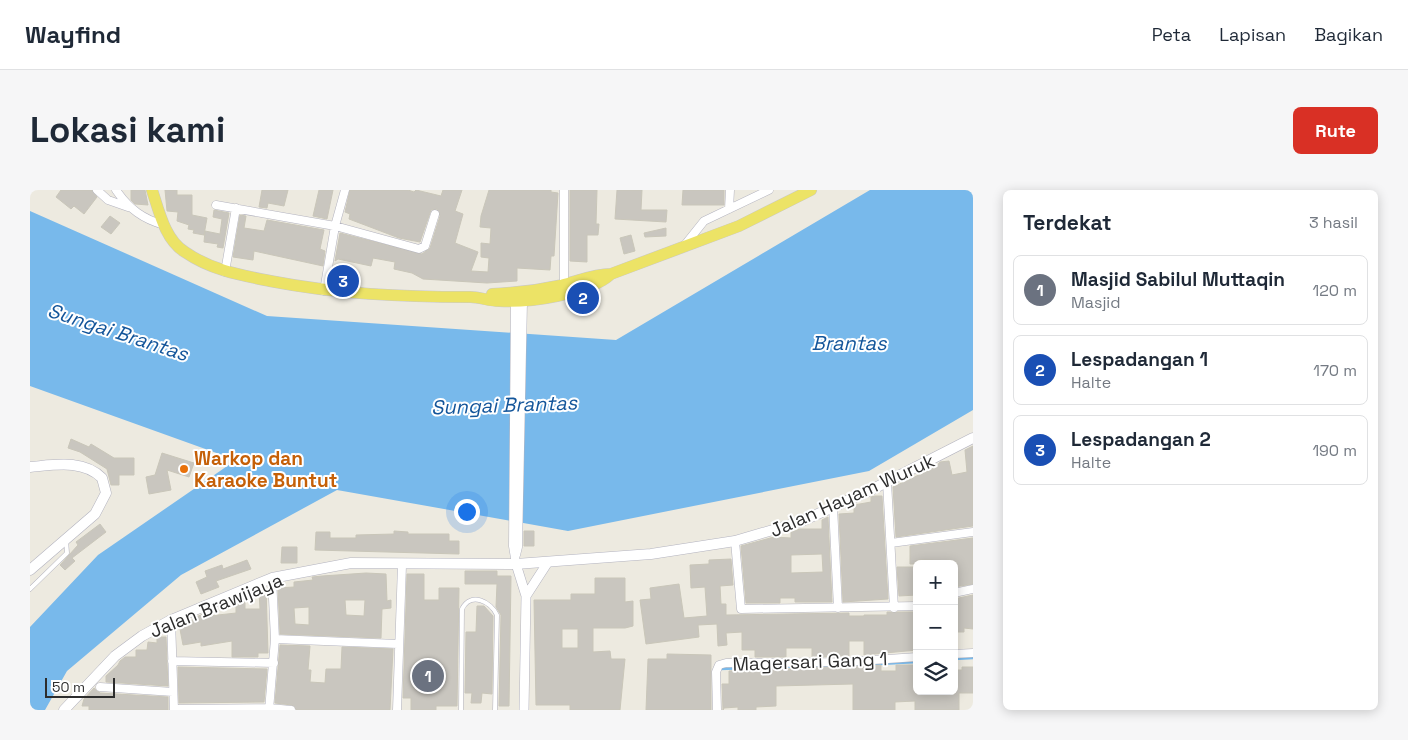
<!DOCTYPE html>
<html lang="id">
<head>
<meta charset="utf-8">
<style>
	:root { --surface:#fff; --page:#f6f6f7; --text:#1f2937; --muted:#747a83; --line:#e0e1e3; --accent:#d93025 }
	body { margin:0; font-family:"Space Grotesk",sans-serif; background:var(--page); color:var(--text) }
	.controls { position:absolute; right:15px; bottom:15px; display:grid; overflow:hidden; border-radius:8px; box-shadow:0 2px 12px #0003 }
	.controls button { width:45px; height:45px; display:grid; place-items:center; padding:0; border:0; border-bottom:1px solid var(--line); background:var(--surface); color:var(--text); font:25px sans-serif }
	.scale { position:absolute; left:15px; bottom:12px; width:70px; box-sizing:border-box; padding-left:5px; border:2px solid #2d2d2d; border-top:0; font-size:14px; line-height:18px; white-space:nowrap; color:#2d2d2d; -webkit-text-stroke:4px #fff; paint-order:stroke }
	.you { position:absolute; left:436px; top:321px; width:18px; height:18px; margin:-12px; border:4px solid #fff; border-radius:50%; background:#1a73e8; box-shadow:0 0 0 8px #1a73e833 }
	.badge { display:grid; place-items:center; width:32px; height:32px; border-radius:50%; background:var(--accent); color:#fff; font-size:16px; font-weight:700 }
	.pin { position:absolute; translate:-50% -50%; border:2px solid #fff; box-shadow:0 1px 5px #0006 }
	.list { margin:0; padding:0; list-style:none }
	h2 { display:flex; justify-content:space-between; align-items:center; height:65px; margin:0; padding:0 20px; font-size:21px }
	h2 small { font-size:16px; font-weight:400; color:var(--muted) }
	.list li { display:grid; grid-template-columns:32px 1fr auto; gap:15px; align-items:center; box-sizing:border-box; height:70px; margin:0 10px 10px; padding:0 10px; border:1px solid var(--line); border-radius:8px }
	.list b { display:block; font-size:19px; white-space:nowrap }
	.list p { margin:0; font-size:16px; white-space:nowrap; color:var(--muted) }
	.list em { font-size:16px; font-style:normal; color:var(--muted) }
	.icon { flex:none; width:28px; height:28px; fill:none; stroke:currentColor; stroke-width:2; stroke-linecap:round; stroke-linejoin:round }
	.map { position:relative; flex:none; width:943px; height:520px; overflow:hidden; border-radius:8px }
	header { display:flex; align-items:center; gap:30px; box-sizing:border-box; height:70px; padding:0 25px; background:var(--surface); border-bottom:1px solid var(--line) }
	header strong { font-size:24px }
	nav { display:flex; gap:28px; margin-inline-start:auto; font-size:18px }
	.intro { display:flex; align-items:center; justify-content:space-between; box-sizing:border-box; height:120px; padding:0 30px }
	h1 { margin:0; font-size:35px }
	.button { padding:12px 22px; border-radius:8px; background:var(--accent); color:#fff; font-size:18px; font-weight:700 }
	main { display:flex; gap:30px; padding:0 30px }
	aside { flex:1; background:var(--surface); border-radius:8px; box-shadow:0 2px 12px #0003 }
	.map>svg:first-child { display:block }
	.water { fill:#78b9eb }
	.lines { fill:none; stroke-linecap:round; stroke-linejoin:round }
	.stream { stroke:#78b9eb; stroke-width:2.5 }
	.building { fill:#c9c6bf; stroke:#c9c6b9; fill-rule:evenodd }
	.service-casing { stroke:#b3b3bf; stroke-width:5 }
	.minor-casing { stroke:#b3b3bf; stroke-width:9 }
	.tertiary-casing { stroke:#b3b3bf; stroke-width:10 }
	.secondary-casing { stroke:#b3b3bf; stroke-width:11 }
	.primary-casing { stroke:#c8c8c8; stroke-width:12 }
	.service { stroke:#fff; stroke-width:4 }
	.minor { stroke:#fff; stroke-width:8 }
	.tertiary { stroke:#fff; stroke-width:9 }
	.secondary { stroke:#fff; stroke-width:10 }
	.primary { stroke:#ece366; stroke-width:11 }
	.food-dot { fill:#e8710a; stroke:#fff; stroke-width:2 }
	.labels { text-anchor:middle; stroke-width:4; stroke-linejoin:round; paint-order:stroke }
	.food-label { font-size:19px; font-weight:bold; fill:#c56008; stroke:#fff; text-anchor:start }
	.street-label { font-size:19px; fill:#2d2d2d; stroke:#fff }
	.water-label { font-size:20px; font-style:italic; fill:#13559a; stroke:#fff }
</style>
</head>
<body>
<header>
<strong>Wayfind</strong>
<nav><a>Peta</a><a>Lapisan</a><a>Bagikan</a></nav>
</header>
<div class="intro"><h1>Lokasi kami</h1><a class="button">Rute</a></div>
<main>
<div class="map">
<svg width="943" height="520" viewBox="0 0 943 520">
	<rect width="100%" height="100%" fill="#edeae0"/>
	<path class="water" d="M840,0H943V220L839,281L538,341L307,300L151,385L37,481L15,520H0V437L68,365L206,270L0,196V21L237,126L586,150Z"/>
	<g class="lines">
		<path class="stream" d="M924,469L943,468
			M813,476L887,472
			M688,479L803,476"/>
	</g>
	<path class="building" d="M31,0H62L67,7L54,24L44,16L41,19L26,7Z
		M101,0H115L118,15L105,14L101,10Z
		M135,0H147V5H162V25L177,28L174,45L163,43L164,40L158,39L159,35L147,31L148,22L137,21Z
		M232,0H258L254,16L238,13L237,18L229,17Z
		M289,0H303L297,29L283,26Z
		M320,0H378L384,2L386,0L411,6L413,0H432L425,21L433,24L425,53L448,62L441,81L458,82L459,68L451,67V53L460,54L461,38L450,37L451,26L459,0H521V2L528,3L524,66H521L520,80L487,78V91L457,93L393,89L382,83L364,79L365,72L343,68L341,76L308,69L305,71L310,43L392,64L400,58L410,26L407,19L401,20L390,52L369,48L319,29L320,24L315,22Z
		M540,0H567L566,34H569L568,45H557V72L540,71Z
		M587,0H612L611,20H637L636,32L585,29Z
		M653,0H694V15H652Z
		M184,20L199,23L193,58L187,57L188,54L174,52L175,41L190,44L192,29L183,27Z
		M210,25L216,26L214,38L234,41L237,30L294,40L290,59L295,61L293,76L224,61L223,70L203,67Z
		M80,26L90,33L81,44L71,37Z
		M636,38V46L615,47L614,43Z
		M601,45L605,61L594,64L590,48Z
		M41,249L59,257L61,254L84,268H104V285H89V295H81L77,279L50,262L38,258Z
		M943,256V336L866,347L863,297L906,277L910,272L919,271L922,285L937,282L935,260Z
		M132,263L164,273L159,287L137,280L141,300L119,304L116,287L125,285Z
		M845,306H852L858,409L813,412L809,324L824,323V315L841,312V307Z
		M798,327L802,412H765V408H750V413H716L711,356L744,347L761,348V342L770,339H792V330ZM792,364L793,382L761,383V365Z
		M70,334L76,342L42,368L45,371L35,380L30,375L48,355L46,352Z
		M364,341L378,342V344H419V351H429V364L285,360L286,342H300V348H326V345L364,344Z
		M494,341H504V356H494Z
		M943,348V394L924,397V374H903V370H888V374H880V356Z
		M252,357H267V373H251Z
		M701,369L703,395L690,396L691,414H696V425L819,423V426H834V425H857V422H887V460L834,465V451H819V466L782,467V458H756V467H725V460H712V442L696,443L697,455L688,456L687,434L668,435L669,447L616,454L610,410L621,409L620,398L649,394L654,428L677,426L675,397L661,398L660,375L679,374V370Z
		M217,370L221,379L186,391L189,397L171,404L166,392L177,387L175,381L192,375L193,379Z
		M867,377H887V405L869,406Z
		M435,381H467V386H481L479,516H469L471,425L466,417L467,394H435Z
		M336,383L356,384L357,411L361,410V418L352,419L351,448L250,444L248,398L264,397V392L283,390L282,387L292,386ZM315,410H335L334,426L316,425ZM279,417V435L265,434L264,418Z
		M377,384H394V410H409V398H429L427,516H406V520H381V508H373Z
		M565,388H595V412L603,411V436L595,438H563V462L580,461L581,469H595L590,520H540V515H506L504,410H541V404H565ZM532,439H548V458H532Z
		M236,398L238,463H228V467H202V451L171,456V452L153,455L149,434L166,429V427L178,422L179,426L206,423V411L211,408H215V419H230L229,401Z
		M943,405V439L934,438V442H924V409Z
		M447,416H454L463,426L462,504L452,503L451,513H441L442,503H435L436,442H446Z
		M127,447H136L138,496L76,492V486L88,475L90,471L95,467H106V460H117L118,452L127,453Z
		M250,455L280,456L278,480H281L280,492L295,493L296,479H311L312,457L363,459L360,520H267L262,515L245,513Z
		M637,464L681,465V520H616L618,469H637Z
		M851,475V481H866V475H887V501H924V480H932V477H943V503H929V520H885V511L865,512V520H823V494L746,496V516L726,517V520H708V517L694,518L693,520L692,494H699V481Z
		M148,477L237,479L234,512L149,513Z
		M64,498L70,503L138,507V520H59V516H52L54,509Z"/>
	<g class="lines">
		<g class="service-casing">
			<path id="service" d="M0,399L37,363L36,350
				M431,520L432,419C441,401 461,412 467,425L465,520"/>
		</g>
		<g class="minor-casing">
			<path id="minor" d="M67,0L78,10L98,17
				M86,0C99,19 113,29 134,35
				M186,15L305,36L389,59L395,56L405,24
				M699,19L700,0
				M654,56L674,31L739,0
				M195,82L206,18
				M534,99V0
				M294,101L305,36L315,0
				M485,111L483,356L486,374
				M857,292L864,418
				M803,316L808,418
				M705,351L711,419L887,416
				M861,353L943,342
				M486,365L488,357L493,111
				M924,403L943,399
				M141,430L144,520
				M245,449L368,454
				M924,464L943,463
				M142,471L244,473
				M70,497L143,502
				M144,519L240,518L261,520
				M239,520L245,449L242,388
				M367,520L372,375
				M687,520L686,482L689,475L696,473L814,472L887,467"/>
		</g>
		<g class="tertiary-casing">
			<path id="tertiary" d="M486,374L496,406L494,520
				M496,406L518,372"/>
		</g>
		<g class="secondary-casing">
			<path id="secondary" d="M0,277C24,275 53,269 72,288L76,303L65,324L0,380
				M34,520L85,466L112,446L141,430L242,388L321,373L486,374L621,364L705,351L770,332L841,300L943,248"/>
		</g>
		<g class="primary-casing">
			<path id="primary" d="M122,0C129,21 135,50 155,62C181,80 210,85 240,91C308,104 371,107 440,107C450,107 459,111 469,111C498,113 560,104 581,84
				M462,104C486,103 509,100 532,95C548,91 564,84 581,84L709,36L781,0"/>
		</g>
		<use href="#service" class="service"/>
		<use href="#minor" class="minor"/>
		<use href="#tertiary" class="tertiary"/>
		<use href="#secondary" class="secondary"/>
		<use href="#primary" class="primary"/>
	</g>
	<circle class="food-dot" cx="154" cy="279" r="5"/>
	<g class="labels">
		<g class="food-label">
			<text x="164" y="275">Warkop dan<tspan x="164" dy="22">Karaoke Buntut</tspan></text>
		</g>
		<g class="street-label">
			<text transform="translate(822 305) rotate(-24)" y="7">Jalan Hayam Wuruk</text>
			<text transform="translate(186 415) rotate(-22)" y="7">Jalan Brawijaya</text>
			<text transform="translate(780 471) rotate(-2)" y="7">Magersari Gang 1</text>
		</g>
		<g class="water-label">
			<text transform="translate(88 142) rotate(18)" y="7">Sungai Brantas</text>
			<text x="819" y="160">Brantas</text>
			<text transform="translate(474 215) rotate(-2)" y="7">Sungai Brantas</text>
		</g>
	</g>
</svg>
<div class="controls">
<button>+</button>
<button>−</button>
<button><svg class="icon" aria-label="layers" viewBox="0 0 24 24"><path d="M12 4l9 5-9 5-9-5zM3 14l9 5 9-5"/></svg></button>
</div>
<div class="scale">50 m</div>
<div class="you"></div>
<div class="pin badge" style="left:398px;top:486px;background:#6b7280">1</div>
<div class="pin badge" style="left:553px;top:108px;background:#1a4fb4">2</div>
<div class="pin badge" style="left:313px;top:91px;background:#1a4fb4">3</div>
</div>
<aside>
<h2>Terdekat<small>3 hasil</small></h2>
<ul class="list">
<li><span class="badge" style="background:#6b7280">1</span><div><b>Masjid Sabilul Muttaqin</b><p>Masjid</p></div><em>120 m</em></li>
<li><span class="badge" style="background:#1a4fb4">2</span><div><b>Lespadangan 1</b><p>Halte</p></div><em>170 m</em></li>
<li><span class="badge" style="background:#1a4fb4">3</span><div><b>Lespadangan 2</b><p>Halte</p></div><em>190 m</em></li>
</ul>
</aside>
</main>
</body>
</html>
